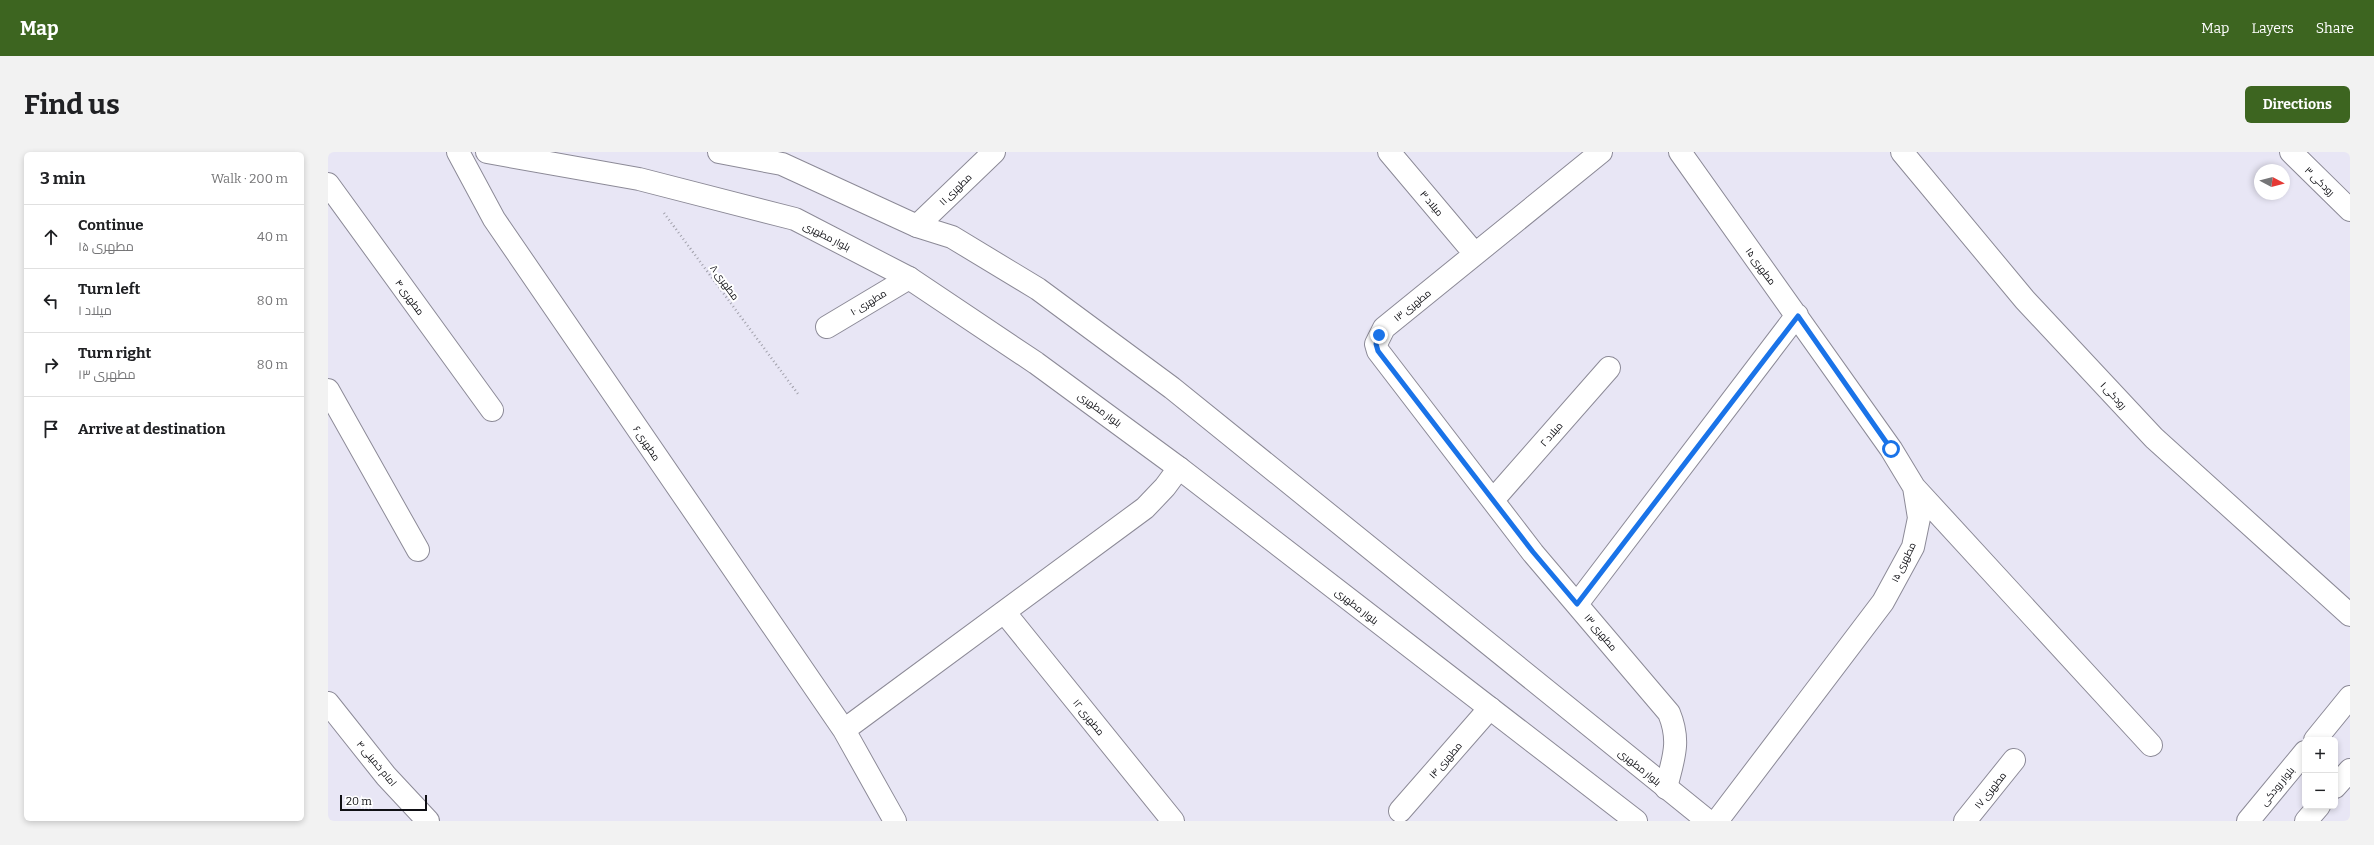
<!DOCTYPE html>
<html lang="en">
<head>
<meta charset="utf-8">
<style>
	:root { --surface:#fff; --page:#f2f2f2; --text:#202124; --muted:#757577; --line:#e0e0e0; --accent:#3d6520 }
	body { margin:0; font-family:Bitter,Cairo,serif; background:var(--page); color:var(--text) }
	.controls { position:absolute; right:12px; bottom:12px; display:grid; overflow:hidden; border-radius:6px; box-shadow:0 2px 6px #0003 }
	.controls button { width:36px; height:36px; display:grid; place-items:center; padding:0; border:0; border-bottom:1px solid var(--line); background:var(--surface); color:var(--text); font:20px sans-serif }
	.compass { position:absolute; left:1926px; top:12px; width:36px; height:36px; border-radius:50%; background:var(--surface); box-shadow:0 2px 6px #0003; rotate:97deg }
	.scale { position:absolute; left:12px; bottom:10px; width:87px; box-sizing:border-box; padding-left:4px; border:2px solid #0f0f14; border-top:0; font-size:11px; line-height:14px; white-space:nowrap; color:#0f0f14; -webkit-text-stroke:3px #fff; paint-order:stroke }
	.stop { position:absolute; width:12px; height:12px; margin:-9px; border:3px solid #1a73e8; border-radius:50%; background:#fff }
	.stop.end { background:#1a73e8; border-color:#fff; box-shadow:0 1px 4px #0008 }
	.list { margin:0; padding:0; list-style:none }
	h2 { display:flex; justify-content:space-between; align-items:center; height:52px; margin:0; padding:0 16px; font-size:17px }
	h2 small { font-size:13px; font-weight:400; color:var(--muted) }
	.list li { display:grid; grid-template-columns:26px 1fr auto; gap:12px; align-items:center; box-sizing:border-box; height:64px; padding:0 16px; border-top:1px solid var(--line) }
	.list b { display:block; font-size:15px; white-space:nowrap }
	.list p { margin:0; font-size:13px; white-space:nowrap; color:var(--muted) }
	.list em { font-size:13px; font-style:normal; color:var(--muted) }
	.icon { flex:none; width:22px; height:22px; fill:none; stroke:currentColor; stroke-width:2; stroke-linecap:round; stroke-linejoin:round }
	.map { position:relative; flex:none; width:2022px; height:669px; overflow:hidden; border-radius:6px }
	header { display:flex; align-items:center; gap:24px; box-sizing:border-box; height:56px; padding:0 20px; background:var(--accent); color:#fff }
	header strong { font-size:19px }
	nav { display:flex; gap:22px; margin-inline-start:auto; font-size:14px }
	.intro { display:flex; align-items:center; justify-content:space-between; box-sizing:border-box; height:96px; padding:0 24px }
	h1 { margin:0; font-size:28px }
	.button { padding:10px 18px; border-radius:6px; background:var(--accent); color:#fff; font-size:14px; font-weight:700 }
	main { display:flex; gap:24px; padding:0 24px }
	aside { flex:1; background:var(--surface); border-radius:6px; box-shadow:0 2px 6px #0003 }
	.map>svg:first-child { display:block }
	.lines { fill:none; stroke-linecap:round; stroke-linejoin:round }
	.minor-casing { stroke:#8c8a97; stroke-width:24 }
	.major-casing { stroke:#8c8a97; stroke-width:24 }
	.path { stroke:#a1a0ab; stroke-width:2.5; stroke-dasharray:1 3; stroke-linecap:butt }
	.minor { stroke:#fff; stroke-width:22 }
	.major { stroke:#fff; stroke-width:22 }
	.route { stroke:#1a73e8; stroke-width:5 }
	.labels { text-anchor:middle; stroke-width:4; stroke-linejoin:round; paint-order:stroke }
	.street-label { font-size:10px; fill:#0f0f14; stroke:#fff }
</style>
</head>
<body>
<header>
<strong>Map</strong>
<nav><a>Map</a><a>Layers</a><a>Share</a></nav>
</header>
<div class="intro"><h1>Find us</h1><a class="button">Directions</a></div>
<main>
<aside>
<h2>3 min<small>Walk · 200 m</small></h2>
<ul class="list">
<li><svg class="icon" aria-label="ahead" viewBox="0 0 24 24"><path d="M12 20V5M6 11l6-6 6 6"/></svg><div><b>Continue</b><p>مطهری ۱۵</p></div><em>40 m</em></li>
<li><svg class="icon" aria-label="left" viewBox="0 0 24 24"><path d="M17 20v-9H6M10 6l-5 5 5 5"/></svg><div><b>Turn left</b><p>میلاد ۱</p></div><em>80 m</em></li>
<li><svg class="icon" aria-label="right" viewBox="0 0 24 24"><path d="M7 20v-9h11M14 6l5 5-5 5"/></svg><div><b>Turn right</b><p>مطهری ۱۳</p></div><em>80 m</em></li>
<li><svg class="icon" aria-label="arrive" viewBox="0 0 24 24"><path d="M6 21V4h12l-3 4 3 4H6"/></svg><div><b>Arrive at destination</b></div></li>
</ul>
</aside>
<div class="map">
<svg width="2022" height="669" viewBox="0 0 2022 669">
	<rect width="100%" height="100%" fill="#e8e6f5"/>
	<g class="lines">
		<g class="minor-casing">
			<path id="minor" d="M130,0L166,67L516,578L567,669
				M1061,0L1147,102
				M1273,0L1056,176L1048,192L1050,199L1205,401L1341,561C1353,590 1345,607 1338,636
				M1352,0L1563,297L1586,335L1591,366L1585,395L1555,450L1389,669
				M1574,0L1697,148L1826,286L2022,463
				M1963,0L2022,58
				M0,32L164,258
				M589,74L666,0
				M499,175L581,126
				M0,238L90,398
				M1586,335L1823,593
				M1165,348L1281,216
				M1249,452L1469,163
				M677,461L845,669
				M0,551L58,624L100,669
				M516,578L817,356L837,335L851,316
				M1072,659L1162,556
				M1637,669L1686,608"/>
		</g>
		<g class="major-casing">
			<path id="major" d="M159,0L311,27L467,67L581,126L708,211L851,316L1308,669
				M391,0L454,12L589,74L624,85L710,137L844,236L1380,669
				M1987,588L2022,545
				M2007,635L2022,618
				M1920,669L1977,600
				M1978,669L1991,654"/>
		</g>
		<path class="path" d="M336,61L470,242"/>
		<use href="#minor" class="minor"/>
		<use href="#major" class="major"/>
	</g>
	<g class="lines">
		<path class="route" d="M1051,183L1048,192L1050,199L1205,400L1249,452L1470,164L1563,297"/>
	</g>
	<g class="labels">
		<g class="street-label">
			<text transform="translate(1992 29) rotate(44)" y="4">رودکی ۳</text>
			<text transform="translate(627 37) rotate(-44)" y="4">مطهری ۱۱</text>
			<text transform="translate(1104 51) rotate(50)" y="4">میلاد ۳</text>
			<text transform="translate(499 84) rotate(27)" y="4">بلوار مطهری</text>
			<text transform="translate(1433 114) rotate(54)" y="4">مطهری ۱۵</text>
			<text transform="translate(397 130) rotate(54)" y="4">مطهری ۸</text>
			<text transform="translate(82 145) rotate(54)" y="4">مطهری ۴</text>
			<text transform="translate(540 150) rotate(-31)" y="4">مطهری ۱۰</text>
			<text transform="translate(1084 153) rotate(-39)" y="4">مطهری ۱۳</text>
			<text transform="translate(1786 243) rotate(47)" y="4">رودکی ۱</text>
			<text transform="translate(772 257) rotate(36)" y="4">بلوار مطهری</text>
			<text transform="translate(1223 282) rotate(-49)" y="4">میلاد ۲</text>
			<text transform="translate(319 291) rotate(56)" y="4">مطهری ۶</text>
			<text transform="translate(1575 410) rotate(-64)" y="4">مطهری ۱۵</text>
			<text transform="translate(1029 454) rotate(38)" y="4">بلوار مطهری</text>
			<text transform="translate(1273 480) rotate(50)" y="4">مطهری ۱۳</text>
			<text transform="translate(761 565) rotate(51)" y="4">مطهری ۱۲</text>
			<text transform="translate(1117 608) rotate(-49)" y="4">مطهری ۱۴</text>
			<text transform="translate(49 611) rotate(50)" y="4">امام خمینی ۴</text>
			<text transform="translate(1312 615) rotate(39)" y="4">بلوار مطهری</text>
			<text transform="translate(1949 634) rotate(-51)" y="4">بلوار رودکی</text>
			<text transform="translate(1662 638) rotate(-51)" y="4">مطهری ۱۷</text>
		</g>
	</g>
</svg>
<div class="controls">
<button>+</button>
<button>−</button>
</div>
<svg class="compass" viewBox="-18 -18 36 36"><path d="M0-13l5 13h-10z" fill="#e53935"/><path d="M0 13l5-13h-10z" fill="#757577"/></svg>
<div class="scale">20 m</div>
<div class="stop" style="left:1563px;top:297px"></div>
<div class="stop end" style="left:1051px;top:183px"></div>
</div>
</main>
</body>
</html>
